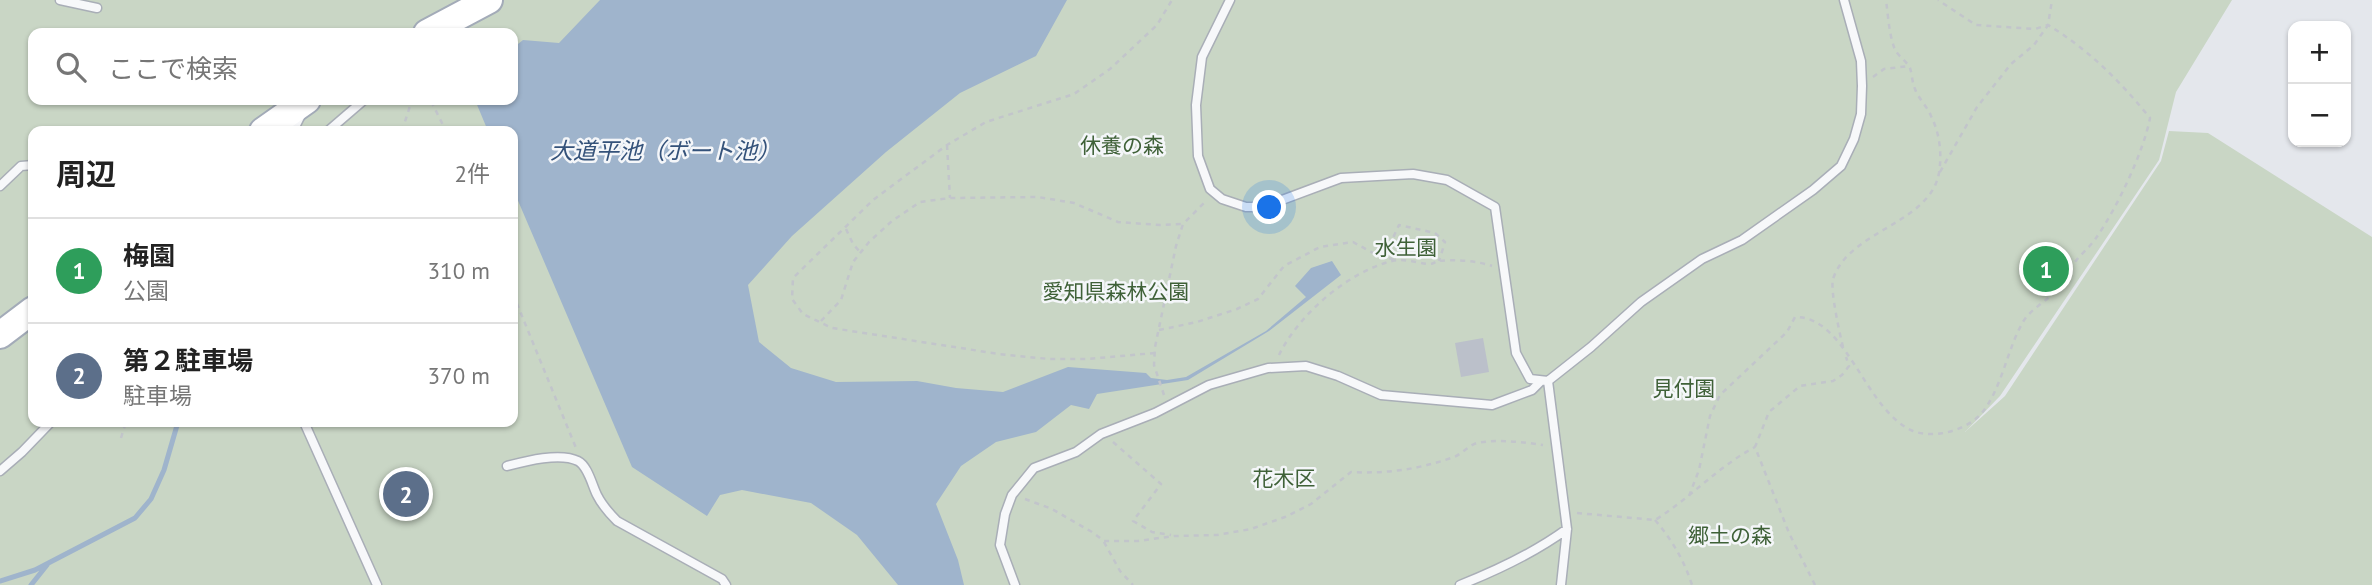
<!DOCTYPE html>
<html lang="ja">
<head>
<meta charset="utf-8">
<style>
	:root { --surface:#fff; --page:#f6f6f6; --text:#222; --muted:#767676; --line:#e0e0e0; --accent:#d93025 }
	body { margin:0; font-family:"PT Sans","Noto Sans JP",sans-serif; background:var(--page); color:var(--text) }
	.controls { position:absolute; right:21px; top:21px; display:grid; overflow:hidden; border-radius:14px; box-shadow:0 2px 5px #0004 }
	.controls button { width:63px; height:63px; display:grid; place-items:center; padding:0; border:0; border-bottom:2px solid var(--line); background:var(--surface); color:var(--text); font:35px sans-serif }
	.you { position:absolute; left:1270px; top:208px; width:24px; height:24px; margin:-18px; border:5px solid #fff; border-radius:50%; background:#1a73e8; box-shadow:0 0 0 10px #1a73e833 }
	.badge { display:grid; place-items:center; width:46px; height:46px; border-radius:50%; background:var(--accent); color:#fff; font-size:23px; font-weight:700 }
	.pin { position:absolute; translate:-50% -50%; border:4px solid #fff; box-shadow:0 2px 7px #0006 }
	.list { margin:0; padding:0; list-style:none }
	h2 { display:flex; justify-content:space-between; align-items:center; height:91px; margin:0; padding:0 28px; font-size:30px }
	h2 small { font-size:23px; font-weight:400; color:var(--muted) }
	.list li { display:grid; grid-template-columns:46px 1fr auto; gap:21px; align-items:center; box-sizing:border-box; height:105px; padding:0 28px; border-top:2px solid var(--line) }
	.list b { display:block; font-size:26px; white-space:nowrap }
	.list p { margin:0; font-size:23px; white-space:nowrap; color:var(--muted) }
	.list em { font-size:23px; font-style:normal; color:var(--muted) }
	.icon { flex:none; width:38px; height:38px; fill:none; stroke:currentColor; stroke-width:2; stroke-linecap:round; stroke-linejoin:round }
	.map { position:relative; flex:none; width:2372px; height:585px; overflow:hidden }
	.search { position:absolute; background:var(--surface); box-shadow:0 2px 5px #0004; left:28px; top:28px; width:490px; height:77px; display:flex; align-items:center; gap:18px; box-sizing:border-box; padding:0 24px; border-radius:14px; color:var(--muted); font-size:26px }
	.panel { position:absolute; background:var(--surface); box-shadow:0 2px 5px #0004; left:28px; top:126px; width:490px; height:301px; border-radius:14px }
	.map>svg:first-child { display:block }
	.green { fill:#c9d6c5; fill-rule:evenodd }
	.water { fill:#9fb4cc }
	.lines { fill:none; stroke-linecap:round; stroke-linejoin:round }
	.stream { stroke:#9fb4cc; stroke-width:5 }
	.building { fill:#bbc0ca }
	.lane-casing { stroke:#a9aeb7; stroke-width:11 }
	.primary-casing { stroke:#a3abb8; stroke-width:30 }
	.path { stroke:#c2c5cb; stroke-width:2.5; stroke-dasharray:5 5; stroke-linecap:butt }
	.lane { stroke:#f7f8fa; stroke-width:8 }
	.primary { stroke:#fff; stroke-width:26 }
	.labels { text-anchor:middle; stroke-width:5; stroke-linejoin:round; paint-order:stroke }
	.park-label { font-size:21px; fill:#3f6138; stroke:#f4f6f9 }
	.water-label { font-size:23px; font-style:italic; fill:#34527a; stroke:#f4f6f9 }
</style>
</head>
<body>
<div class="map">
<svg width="2372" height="585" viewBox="0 0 2372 585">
	<rect width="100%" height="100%" fill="#e4e7ec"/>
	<path class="green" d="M0,0H2232L2176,92L2159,160L2000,396L1965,432L2005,396L2161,161L2169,131L2208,133L2372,237V585H0ZM33,33H513V100H33ZM33,131H513V422H33Z"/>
	<path class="water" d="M600,0H1067L1036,56L960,93L886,152L792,236L748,285L759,342L791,368L836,382L917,381L956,388L1003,392L1068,367L1146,373L1151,378L1167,380L1186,377L1266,331L1306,297L1295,286L1311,268L1332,261L1341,275L1269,331L1188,380L1097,394L1089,409L1071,405L1036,432L996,442L961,466L936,504L958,560L964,585H898L857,535L811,503L742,490L720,495L707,516L632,467L513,189V131H488L475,100H513V48L523,40L559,43Z"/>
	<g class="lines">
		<path class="stream" d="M0,581L35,570L135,518L151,499L164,470L178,422
			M31,585L47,565"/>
	</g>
	<path class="building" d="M1483,338L1489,372L1461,377L1455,343Z"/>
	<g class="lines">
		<g class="lane-casing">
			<path id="lane" d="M60,0L97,8
				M1230,0L1202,57L1196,105L1198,156L1210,189L1222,199L1246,207H1263L1341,178L1413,174L1447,180L1495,207L1516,353L1530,379L1548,381L1591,347L1641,302L1702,259L1742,240L1813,190L1841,166L1854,139L1861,114L1862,86L1861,61L1844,0
				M293,131L301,115
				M328,131L364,100
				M0,186L21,166L33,165
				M1548,381L1567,529L1561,585
				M304,422L377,585
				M507,466C526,461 560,452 578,461C588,466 592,485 597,495C602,505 609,513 617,521L722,579L726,585
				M0,471L22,452L51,422
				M1015,585L1000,545L1005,514L1012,495L1034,468L1076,452L1101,434L1155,413L1209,385L1268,368L1306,366L1338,376L1381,395L1492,405L1532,390L1541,381
				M1460,585C1498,570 1534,553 1567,529"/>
		</g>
		<g class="primary-casing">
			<path id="primary" d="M427,33L489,0
				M263,131L307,100
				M0,335L33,310"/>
		</g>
		<path class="path" d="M1873,77L1884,69L1909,66
			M402,131L411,103L431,101L446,131
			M947,145L950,198
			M1940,172L1977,107L2011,64L2034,45L2048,25L2052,0
			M846,229L853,244L861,253
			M1385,255L1399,225L1435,233L1445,242L1439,261
			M513,294L576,448
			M821,321L841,300L853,262L869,242L892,221L920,202L950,198L1038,197L1074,203L1118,222L1160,225L1183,224
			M1159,330L1197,322L1237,309L1258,299L1284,266L1320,247L1353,242L1373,253L1395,260
			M1843,347C1840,335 1830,290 1833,279C1849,230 1930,224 1939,173C1942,154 1940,134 1931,116C1927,106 1918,98 1915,89C1912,82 1912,74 1910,68C1906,60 1896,55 1894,47C1889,33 1888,15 1886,0
			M1155,353L1087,359H1049L999,354L832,328L803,314L792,299L793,278L873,200L947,145L986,122L1074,94L1110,69L1157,25L1172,0
			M1279,355C1299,314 1348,272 1392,261C1404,258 1417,263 1429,264C1434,264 1434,262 1439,261C1454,259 1478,261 1492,266
			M1164,395L1154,365L1155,347L1176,246L1183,224L1205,202
			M121,438L126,422
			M1113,442L1161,484L1133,521L1152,532L1171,535
			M1689,496L1699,470L1710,416L1720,395L1787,332L1795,317C1847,316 1865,411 1913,431C1934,439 1965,431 1981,414C2002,389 2007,349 2023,322C2031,308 2048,301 2057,289C2064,281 2069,271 2075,262C2081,254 2090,247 2096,238C2116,210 2144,151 2150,118C2120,81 2089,50 2048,25L2035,29L1976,25L1938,0
			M1025,499L1052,509L1092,532L1104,541H1138L1174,536L1217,535L1251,529L1285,517L1311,504L1351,472C1387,474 1420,469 1454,457C1462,454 1469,445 1477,443C1499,439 1522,442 1543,445
			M1577,513L1655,520C1692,497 1716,468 1755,447
			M1655,520C1672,540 1684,560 1692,585
			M1104,542L1120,571L1133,585
			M1815,585L1789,533L1755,447L1769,412L1800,386L1833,381L1842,375L1849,366L1846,357"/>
		<use href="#lane" class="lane"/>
		<use href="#primary" class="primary"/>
	</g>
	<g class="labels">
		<g class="park-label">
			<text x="1122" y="153">休養の森</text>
			<text x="1406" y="255">水生園</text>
			<text x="1116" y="299">愛知県森林公園</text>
			<text x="1684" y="396">見付園</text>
			<text x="1284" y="486">花木区</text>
			<text x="1730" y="543">郷土の森</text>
		</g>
		<g class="water-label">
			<text x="665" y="159">大道平池（ボート池）</text>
		</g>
	</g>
</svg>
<div class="controls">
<button>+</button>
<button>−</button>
</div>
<div class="you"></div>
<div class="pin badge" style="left:2046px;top:269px;background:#2e9e5b">1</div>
<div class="pin badge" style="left:406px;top:494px;background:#5c6f8a">2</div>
<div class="search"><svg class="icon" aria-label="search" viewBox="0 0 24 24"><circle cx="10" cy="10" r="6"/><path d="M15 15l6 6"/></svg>ここで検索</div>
<section class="panel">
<h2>周辺<small>2件</small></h2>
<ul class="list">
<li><span class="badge" style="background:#2e9e5b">1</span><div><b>梅園</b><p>公園</p></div><em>310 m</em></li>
<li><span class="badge" style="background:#5c6f8a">2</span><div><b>第２駐車場</b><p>駐車場</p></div><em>370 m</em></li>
</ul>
</section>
</div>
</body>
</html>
